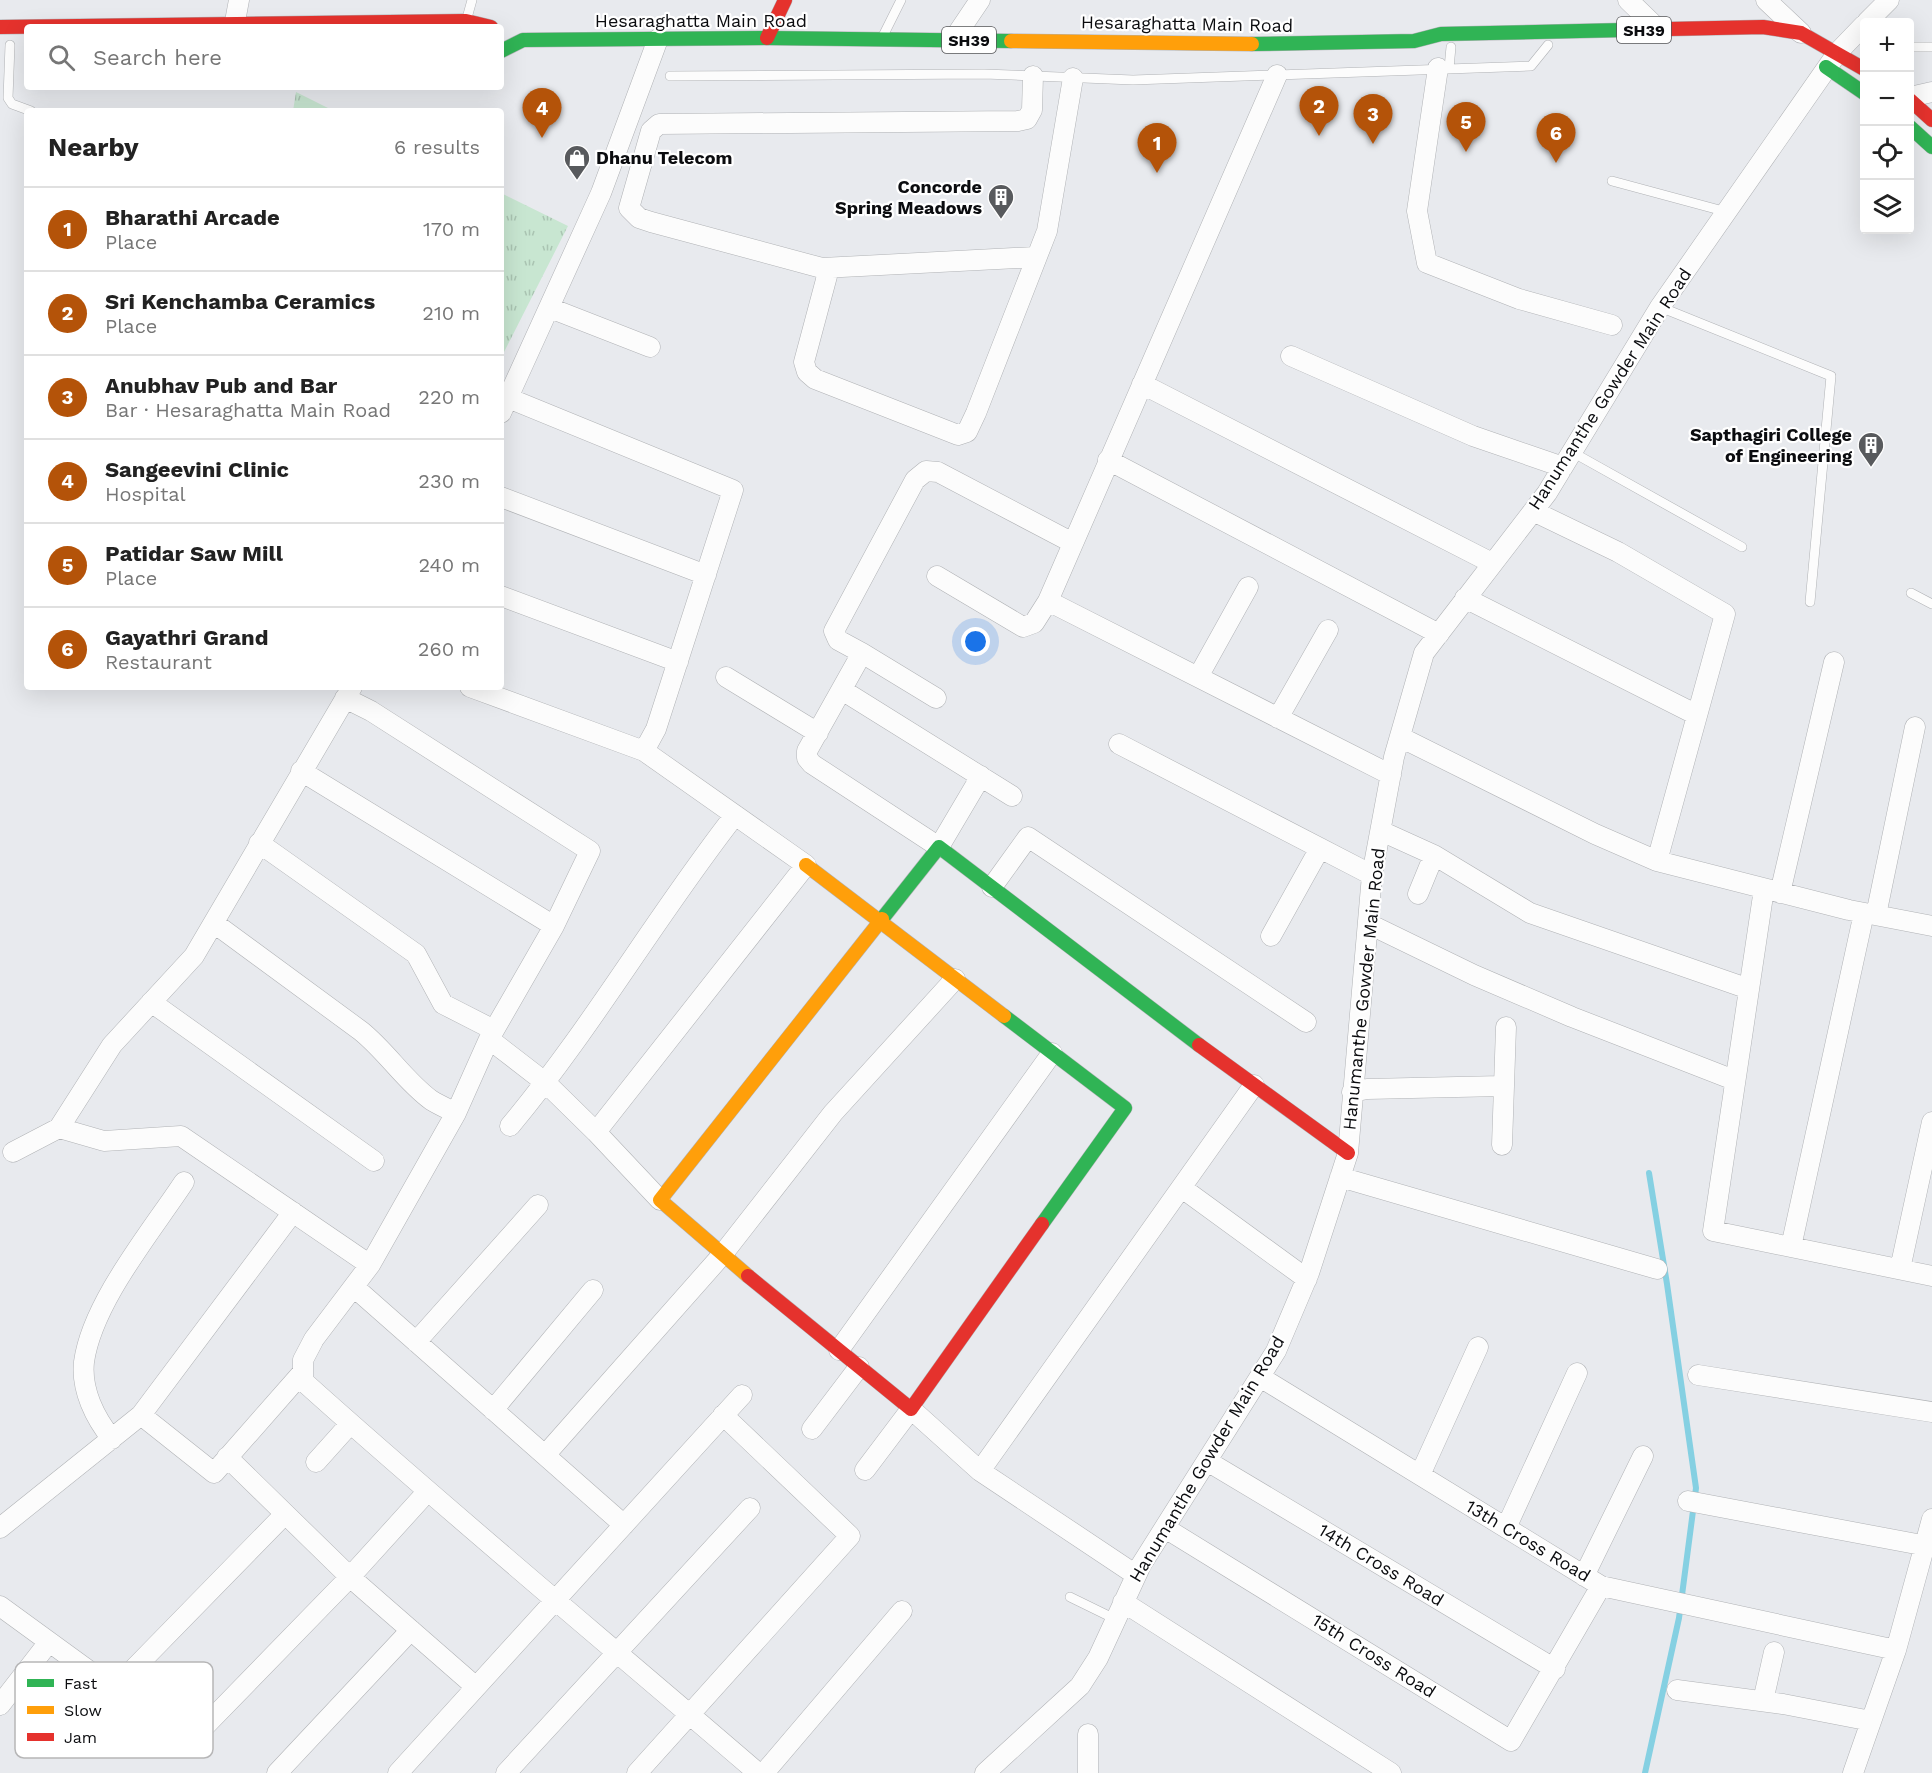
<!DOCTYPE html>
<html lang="en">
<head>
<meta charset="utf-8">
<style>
	:root { --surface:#fff; --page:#f2f2f2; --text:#222; --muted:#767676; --line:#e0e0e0; --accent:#b45309 }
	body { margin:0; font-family:"Work Sans",sans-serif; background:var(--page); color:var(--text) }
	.controls { position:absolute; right:18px; top:18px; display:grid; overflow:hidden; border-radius:6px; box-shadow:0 6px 24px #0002 }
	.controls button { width:54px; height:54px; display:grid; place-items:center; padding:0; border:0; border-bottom:2px solid var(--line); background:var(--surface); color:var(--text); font:30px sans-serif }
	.you { position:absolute; left:976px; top:642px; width:21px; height:21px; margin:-15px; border:4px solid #fff; border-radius:50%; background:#1a73e8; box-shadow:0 0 0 9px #1a73e833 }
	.badge { display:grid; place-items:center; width:39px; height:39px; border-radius:50%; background:var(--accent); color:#fff; font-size:20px; font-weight:700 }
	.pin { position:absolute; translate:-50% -50px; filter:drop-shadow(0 2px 3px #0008) }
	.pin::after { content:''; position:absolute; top:32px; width:21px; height:18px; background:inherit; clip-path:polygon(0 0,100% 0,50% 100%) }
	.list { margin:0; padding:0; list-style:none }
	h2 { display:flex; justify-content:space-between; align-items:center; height:78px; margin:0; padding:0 24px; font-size:26px }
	h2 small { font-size:20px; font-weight:400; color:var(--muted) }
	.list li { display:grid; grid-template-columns:39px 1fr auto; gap:18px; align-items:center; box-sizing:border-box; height:84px; padding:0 24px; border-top:2px solid var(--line) }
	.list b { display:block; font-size:22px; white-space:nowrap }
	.list p { margin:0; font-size:20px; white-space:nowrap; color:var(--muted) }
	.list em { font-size:20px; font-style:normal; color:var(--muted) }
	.icon { flex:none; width:33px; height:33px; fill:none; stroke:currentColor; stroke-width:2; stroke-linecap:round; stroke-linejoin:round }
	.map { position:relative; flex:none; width:1932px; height:1773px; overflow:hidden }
	.search { position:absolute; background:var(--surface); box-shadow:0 6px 24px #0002; left:24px; top:24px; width:480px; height:66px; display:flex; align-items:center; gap:15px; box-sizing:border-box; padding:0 21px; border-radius:6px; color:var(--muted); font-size:22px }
	.panel { position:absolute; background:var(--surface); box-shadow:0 6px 24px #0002; left:24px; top:108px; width:480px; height:582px; border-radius:6px }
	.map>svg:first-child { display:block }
	.grass { fill:url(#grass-tufts) }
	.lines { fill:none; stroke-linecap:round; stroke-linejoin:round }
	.stream { stroke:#85d0e2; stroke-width:6 }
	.lane-casing { stroke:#b0b2b5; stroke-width:10 }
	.street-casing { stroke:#b0b2b5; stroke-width:21 }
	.fast-casing { stroke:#b0b2b5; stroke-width:15 }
	.slow-casing { stroke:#b0b2b5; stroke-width:15 }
	.jam-casing { stroke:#b0b2b5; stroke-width:15 }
	.lane { stroke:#fcfcfc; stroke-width:9 }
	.street { stroke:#fcfcfc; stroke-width:20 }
	.fast { stroke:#30b455; stroke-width:14 }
	.slow { stroke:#ff9f0a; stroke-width:14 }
	.jam { stroke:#e5322d; stroke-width:14 }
	.labels { text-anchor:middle; stroke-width:4.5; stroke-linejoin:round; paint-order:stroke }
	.shield { fill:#fff; stroke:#545557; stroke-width:1.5 }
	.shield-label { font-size:16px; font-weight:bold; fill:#0b0c0f }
	.street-label { font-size:18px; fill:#0b0c0f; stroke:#fff }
	.poi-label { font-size:18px; font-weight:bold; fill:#0b0c0f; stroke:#fff; text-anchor:end }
	.key { fill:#fff; stroke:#b6b6b7; stroke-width:1.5 }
	.key-label { font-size:16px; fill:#0b0c0f }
</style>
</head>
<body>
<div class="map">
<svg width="1932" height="1773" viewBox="0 0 1932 1773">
	<defs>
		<pattern id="grass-tufts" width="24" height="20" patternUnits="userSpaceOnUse" patternTransform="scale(1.5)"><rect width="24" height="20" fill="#c8e6d1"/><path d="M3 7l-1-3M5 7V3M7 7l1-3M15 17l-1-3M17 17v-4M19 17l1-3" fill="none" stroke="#aac4b2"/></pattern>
	</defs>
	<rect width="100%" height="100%" fill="#e8eaee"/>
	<path class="grass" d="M296,92L334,111H293Z
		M501,193L568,226L501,358Z"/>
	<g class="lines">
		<path class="stream" d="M1645,1773L1679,1618L1696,1488L1667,1284L1649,1173"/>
		<g class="lane-casing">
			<path id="lane" d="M467,18L472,0
				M884,34L901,0
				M10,45L8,98L12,104L31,111
				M1910,47H1932
				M1449,68L1451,47
				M670,76L984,74L1133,80L1531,66L1548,45
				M1612,181L1727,212
				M1660,307L1831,376L1810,602
				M1572,452L1742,547
				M1911,593L1932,604
				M1070,1597L1115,1619"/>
		</g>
		<g class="street-casing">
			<path id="street" d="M1628,0L1659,30
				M1766,0L1801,33
				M1867,22L1889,0
				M234,27L239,0
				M953,40L980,0
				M1438,68L1417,211L1427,263L1519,299L1612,325
				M1033,76L1032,110L1027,119L1018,121L659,124L651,131L629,208L639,218L651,222L822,268L827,276L804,362L807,372L815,379L958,435L967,432L976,413L1047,231L1073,78
				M1910,97L1932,92
				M822,268L1035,257
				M550,308L650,347
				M1291,356L1473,436L1563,467
				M1142,384L1492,563
				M508,398L733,490L656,729L644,751
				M501,413L601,193L658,39
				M1108,460L1439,634
				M501,497L706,575
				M1533,511L1618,552L1725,614L1657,861
				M937,576L1023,627L1034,623L1048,601L1277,75
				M501,596L678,662
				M1465,598L1695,714
				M1048,601L1391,775
				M862,653L936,698
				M726,677L818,733
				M1198,677L1248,587
				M470,687L644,751L806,865L596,1132L546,1083L489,1039
				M842,690L1012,796
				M345,698L371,711L590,851L554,926L489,1039L456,1113L370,1265L314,1339L303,1360V1381C452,1515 606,1642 758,1773
				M1278,718L1328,630
				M1400,737L1595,834L1657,861L1849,910L1932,926
				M1119,744L1372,875
				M301,771L554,926
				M981,776L939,847L812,764L807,758V751L862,653L838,640L834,631L915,480L926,471L938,472L1073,543
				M1381,831L1434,855L1530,913L1749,989
				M259,843L416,954L443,1004L494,1030
				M992,887L1028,837L1306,1022
				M1764,889L1713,1231L1932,1276
				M1780,893L1834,662
				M1418,894L1434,855
				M1876,915L1915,727
				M214,923L361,1031C387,1052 405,1081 431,1100C439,1105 448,1109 456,1113
				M1369,924L1474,975L1572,1017L1734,1080
				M1271,936L1320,848
				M151,1002L374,1161
				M1352,1092L1367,1089L1502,1086
				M510,1126C592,1028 656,916 735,815
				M59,1128L104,1141L181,1136L370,1265
				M596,1132L660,1200
				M1502,1145L1506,1027
				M13,1152L59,1128L112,1045L194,956L352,687
				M1340,1177L1657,1269
				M1182,1188L1307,1279
				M1791,1247L1864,913
				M1900,1269L1932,1122
				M354,1287L624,1525
				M416,1342L538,1205
				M839,1350L1052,1053
				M1698,1375L1932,1412
				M1260,1377L1601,1586L1896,1650
				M493,1410L593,1290
				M141,1415L214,1473L301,1374
				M812,1429L859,1367
				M112,1439C95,1418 81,1390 84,1362C92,1303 151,1232 184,1182
				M546,1454L722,1255L833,1113L955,979
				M227,1457L350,1577L476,1687
				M1207,1461L1555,1669
				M316,1462L350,1424
				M865,1470L911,1409L980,1471L1254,1085
				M980,1471L1136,1575
				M1420,1475L1478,1347
				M1688,1501L1932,1547
				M0,1528L141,1415L293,1212
				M1165,1528L1511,1741L1601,1586
				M1506,1528L1577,1373
				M1584,1576L1643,1456
				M1123,1602L1391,1773
				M0,1606L114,1689L285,1514
				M1677,1690L1783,1704L1871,1721
				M1763,1701L1774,1652
				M0,1705L49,1642
				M205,1726L350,1577L427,1492
				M1088,1734V1773
				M277,1773L411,1630
				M398,1773L742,1395
				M506,1773L750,1508
				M637,1773L850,1536L723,1415
				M764,1773L902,1611
				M985,1773L1080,1686L1098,1658L1141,1565L1276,1351L1309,1273L1348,1153L1372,875L1394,757L1424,653L1547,493L1660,307L1838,52L1864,25
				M1853,1773L1896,1650L1932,1519"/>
		</g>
		<g class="fast-casing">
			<path id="fast" d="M1252,44L1414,41L1441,34L1669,29
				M501,51L523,40L767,38L1011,41
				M1826,67L1864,93
				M1910,127L1932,147
				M882,919L939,847L1199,1045
				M1004,1016L1125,1108L1042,1224"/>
		</g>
		<g class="slow-casing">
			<path id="slow" d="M1011,41L1252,44
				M806,865L1004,1016
				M748,1276L660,1200L882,919"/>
		</g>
		<g class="jam-casing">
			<path id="jam" d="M0,27L466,21L491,27
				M1669,29L1763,27L1801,33L1864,69
				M767,38L785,0
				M1910,100L1932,120
				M1199,1045L1348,1153
				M748,1276L911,1409L1042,1224"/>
		</g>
		<use href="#lane" class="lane"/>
		<use href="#street" class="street"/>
		<use href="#fast" class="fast"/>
		<use href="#slow" class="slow"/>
		<use href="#jam" class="jam"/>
	</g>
	<defs>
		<g id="shop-pin" transform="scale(1.35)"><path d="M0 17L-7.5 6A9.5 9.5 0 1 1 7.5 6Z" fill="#585a5d" stroke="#fff"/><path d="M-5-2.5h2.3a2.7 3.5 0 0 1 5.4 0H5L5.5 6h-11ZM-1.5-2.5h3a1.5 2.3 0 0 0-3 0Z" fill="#fff"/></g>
		<g id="building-pin" transform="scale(1.35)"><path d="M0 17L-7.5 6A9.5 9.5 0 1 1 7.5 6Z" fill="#585a5d" stroke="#fff"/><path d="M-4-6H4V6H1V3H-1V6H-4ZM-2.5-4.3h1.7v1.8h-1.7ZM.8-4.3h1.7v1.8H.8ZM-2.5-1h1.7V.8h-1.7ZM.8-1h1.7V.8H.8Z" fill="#fff"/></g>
	</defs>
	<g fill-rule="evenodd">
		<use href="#shop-pin" x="577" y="158"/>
		<use href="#building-pin" x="1001" y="197"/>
		<use href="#building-pin" x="1871" y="445"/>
	</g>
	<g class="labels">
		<g class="shield">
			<rect x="1617" y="17" width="54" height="26" rx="4.5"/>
			<rect x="942" y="27" width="54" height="26" rx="4.5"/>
		</g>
		<g class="shield-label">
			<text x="1644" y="36">SH39</text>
			<text x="969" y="46">SH39</text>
		</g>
		<g class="street-label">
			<text x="701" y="27">Hesaraghatta Main Road</text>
			<text transform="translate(1187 24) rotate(1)" y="6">Hesaraghatta Main Road</text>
			<text transform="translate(1610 389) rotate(-57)" y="6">Hanumanthe Gowder Main Road</text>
			<text transform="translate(1364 989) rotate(-84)" y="6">Hanumanthe Gowder Main Road</text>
			<text transform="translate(1207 1459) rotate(-59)" y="6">Hanumanthe Gowder Main Road</text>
			<text transform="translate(1528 1541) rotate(31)" y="6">13th Cross Road</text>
			<text transform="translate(1381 1565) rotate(31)" y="6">14th Cross Road</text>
			<text transform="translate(1374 1656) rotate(32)" y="6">15th Cross Road</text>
		</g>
		<g class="poi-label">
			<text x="596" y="164" text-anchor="start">Dhanu Telecom</text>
			<text x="982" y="193">Concorde<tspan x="982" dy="21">Spring Meadows</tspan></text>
			<text x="1852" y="441">Sapthagiri College<tspan x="1852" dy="21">of Engineering</tspan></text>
		</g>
	</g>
	<rect x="15" y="1662" width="198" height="96" rx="9" class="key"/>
	<rect x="27" y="1679" width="27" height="8" fill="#30b455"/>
	<rect x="27" y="1706" width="27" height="8" fill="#ff9f0a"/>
	<rect x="27" y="1733" width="27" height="8" fill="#e5322d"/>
	<g class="key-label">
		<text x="64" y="1689">Fast</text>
		<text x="64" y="1716">Slow</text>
		<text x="64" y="1743">Jam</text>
	</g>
</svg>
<div class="controls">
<button>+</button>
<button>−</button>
<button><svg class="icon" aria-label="locate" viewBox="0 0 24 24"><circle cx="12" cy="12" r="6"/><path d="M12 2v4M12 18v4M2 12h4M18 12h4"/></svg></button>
<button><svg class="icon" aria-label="layers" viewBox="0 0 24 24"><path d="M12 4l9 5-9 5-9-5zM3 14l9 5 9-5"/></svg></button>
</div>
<div class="you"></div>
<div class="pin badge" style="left:1157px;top:173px">1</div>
<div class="pin badge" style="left:1319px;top:136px">2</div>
<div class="pin badge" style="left:1373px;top:144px">3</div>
<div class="pin badge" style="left:542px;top:138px">4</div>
<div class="pin badge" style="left:1466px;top:152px">5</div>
<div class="pin badge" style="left:1556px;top:163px">6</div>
<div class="search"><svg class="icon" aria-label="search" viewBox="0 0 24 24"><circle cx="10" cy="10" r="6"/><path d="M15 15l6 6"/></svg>Search here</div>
<section class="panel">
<h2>Nearby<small>6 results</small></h2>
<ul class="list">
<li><span class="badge">1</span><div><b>Bharathi Arcade</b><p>Place</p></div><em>170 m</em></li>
<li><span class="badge">2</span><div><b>Sri Kenchamba Ceramics</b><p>Place</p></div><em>210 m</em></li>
<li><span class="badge">3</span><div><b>Anubhav Pub and Bar</b><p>Bar · Hesaraghatta Main Road</p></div><em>220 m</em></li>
<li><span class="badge">4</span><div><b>Sangeevini Clinic</b><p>Hospital</p></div><em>230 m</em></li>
<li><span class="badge">5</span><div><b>Patidar Saw Mill</b><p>Place</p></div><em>240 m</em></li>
<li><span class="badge">6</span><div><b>Gayathri Grand</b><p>Restaurant</p></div><em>260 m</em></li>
</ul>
</section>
</div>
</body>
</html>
